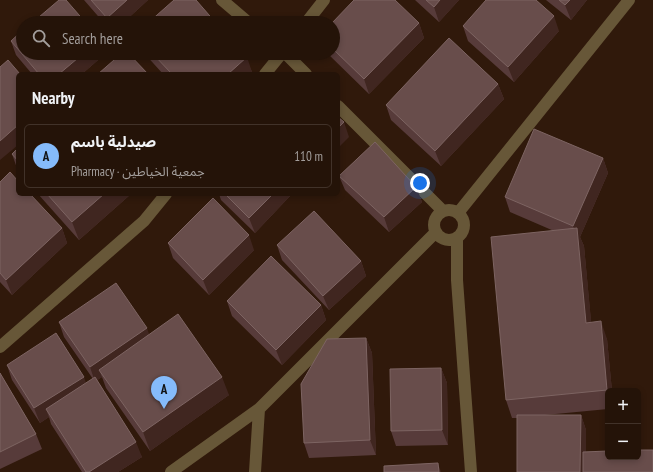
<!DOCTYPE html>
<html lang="en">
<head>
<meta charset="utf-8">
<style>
	:root { --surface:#241308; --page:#2c1c12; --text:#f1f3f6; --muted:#a39e9c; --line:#413229; --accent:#85bbfb }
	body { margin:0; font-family:"PT Sans Narrow","Noto Sans Arabic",sans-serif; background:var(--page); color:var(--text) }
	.controls { position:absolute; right:12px; bottom:12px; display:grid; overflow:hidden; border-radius:6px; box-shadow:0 2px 6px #0003 }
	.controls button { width:36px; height:36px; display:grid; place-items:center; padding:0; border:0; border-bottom:1px solid var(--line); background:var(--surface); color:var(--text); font:20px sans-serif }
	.you { position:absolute; left:420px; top:183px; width:14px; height:14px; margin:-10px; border:3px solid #fff; border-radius:50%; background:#1a73e8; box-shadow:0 0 0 6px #1a73e833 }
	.badge { display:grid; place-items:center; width:26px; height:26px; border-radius:50%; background:var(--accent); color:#111; font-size:13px; font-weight:700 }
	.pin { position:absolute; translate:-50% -33px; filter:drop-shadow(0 1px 2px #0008) }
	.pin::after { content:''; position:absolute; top:21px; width:14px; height:12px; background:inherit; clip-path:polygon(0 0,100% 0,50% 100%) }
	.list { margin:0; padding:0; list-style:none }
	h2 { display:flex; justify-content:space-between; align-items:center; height:52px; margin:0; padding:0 16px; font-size:17px }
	h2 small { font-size:13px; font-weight:400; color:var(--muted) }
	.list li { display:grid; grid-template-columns:26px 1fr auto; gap:12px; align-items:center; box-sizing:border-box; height:64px; margin:0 8px 8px; padding:0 8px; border:1px solid var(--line); border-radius:6px }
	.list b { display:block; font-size:15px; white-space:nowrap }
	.list p { margin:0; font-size:13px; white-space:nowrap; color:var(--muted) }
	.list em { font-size:13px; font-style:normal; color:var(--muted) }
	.icon { flex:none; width:22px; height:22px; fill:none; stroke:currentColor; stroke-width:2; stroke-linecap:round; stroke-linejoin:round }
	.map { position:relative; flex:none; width:653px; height:472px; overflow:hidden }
	.search { position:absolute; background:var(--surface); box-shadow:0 2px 6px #0003; left:16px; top:16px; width:324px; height:44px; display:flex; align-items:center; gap:10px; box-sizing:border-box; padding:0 14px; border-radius:22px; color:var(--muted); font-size:15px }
	.panel { position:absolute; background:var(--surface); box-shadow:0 2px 6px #0003; left:16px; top:72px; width:324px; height:124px; border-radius:6px }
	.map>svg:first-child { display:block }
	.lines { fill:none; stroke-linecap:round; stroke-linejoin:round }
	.street { stroke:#675738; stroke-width:12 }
	.wall { fill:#573b3a }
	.shaded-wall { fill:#402620 }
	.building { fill:#684d4b; stroke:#7d6462 }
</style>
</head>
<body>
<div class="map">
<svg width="653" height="472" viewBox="0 0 653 472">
	<rect width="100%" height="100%" fill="#30190b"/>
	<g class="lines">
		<path class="street" d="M222,0L249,23
			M306,23L324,0
			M285,53L306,74
			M265,74L282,53
			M338,106L443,211
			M434 225a15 15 0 1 1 30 0a15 15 0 1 1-30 0Z
			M458,213L629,0
			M457,238V280L471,472
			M0,347L144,221L166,194
			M171,472L259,409
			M255,472L259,409L435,233"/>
	</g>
	<path class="wall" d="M84,0H148L123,23H104Z
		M415,0H459L439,22Z
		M546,0H587L571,20Z
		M333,23H419L424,38L369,94L327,53H333Z
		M463,26L559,31L514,82L468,41Z
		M11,41L23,53H105V54L82,74H32L16,55Z
		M144,53H243L252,72L250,74H163Z
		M498,84L504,99L441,166L391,120L386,105Z
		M18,148V171L12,154Z
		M603,158L608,173L580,237L584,246L591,322L607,339L612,391H608V409L545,415H581L586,430L517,472V418H512L506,400L554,231L510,212L505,197Z
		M339,176L416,187L422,202L389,232L345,190Z
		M0,182L62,228L67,243L12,295L0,282Z
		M38,194H131L79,240Z
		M219,194H291V195L255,233L221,200Z
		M168,243L254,250L209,295L173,258Z
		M277,245L361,261L366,276L329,310L282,260Z
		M227,301L321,305L326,320L282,365L232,316Z
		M59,322L149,334L229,395L150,451L106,388L102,377L97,380L142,457L118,472H82L51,424L49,417L40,423L12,380L7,365L86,383L93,379L64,337Z
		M366,338L372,353L376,455L309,458L304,443Z
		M441,368L447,383L448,445L396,446L391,431Z
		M0,373L36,434L42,449L0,469Z"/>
	<path class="shaded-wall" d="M127,0H148L123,23H109L107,18Z
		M440,0H459L439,22L434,7Z
		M570,0H587L571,20L565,5Z
		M554,16L559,31L514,82L508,67Z
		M419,23L424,38L369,94L364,79Z
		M84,53H105V54L82,74H59Z
		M247,57L252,72L250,74H228Z
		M498,84L504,99L441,166L435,151Z
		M344,122L349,137L338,148V128Z
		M18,125V145L0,160V141Z
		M603,158L608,173L580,237L584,246L593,341L586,323L578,239L573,226Z
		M416,187L422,202L389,232L384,217Z
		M104,194H131L79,240L72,222Z
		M273,194H291V195L255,233L249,218Z
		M62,228L67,243L12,295L6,280Z
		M249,235L254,250L209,295L203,280Z
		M361,261L366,276L329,310L323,296Z
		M321,305L326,320L282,365L276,350Z
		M601,321L607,339L612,391H608V392L607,390Z
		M147,328L152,343L99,370L102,377L95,382L90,367Z
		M366,338L372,353L376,455L370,440Z
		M441,368L447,383L448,445L442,430Z
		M84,377L89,392L46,409L49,417L40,423L34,408Z
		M222,377L229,395L150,451L143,432Z
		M581,415L586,430V472H580Z
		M136,442L142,457L118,472H89Z
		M438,463L441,472H439Z"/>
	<path class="building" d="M59,0H66L86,23H32Z
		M91,0H127L107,18Z
		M174,0H196L216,23H148Z
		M354,0H395L419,23L364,79L333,49V23H332Z
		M426,0H440L434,7Z
		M486,0H536L554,16L508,67L463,26Z
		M559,0H570L565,5Z
		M23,30V53H84L59,74H39L11,41Z
		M449,38L498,84L435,151L386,105Z
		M122,53H128L148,74H98Z
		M152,53H243L247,57L228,74H172Z
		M8,60L20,74H18V125L0,141V67Z
		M338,117L344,122L338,128Z
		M534,129L603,158L573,226L505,197Z
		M375,142L416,187L384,217L339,176Z
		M18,148V161L12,154Z
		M10,172L18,181V194H30L62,228L6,280L0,273V182Z
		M47,194H104L72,222Z
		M225,194H273L249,218Z
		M213,198L249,235L203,280L168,243Z
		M314,211L361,261L323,296L277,245Z
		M577,228L586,323L601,321L607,390L506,400L491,237Z
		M271,256L321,305L276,350L227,301Z
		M116,283L147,328L90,367L59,322Z
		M178,314L222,377L143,432L99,370Z
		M56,333L84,377L34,408L7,365Z
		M366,338L370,440L304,443L301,384L327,339Z
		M441,368L442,430L391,431L390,369Z
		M0,373L36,434L0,452Z
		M95,377L136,442L89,472H86L46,409Z
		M517,415H581L580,472H517Z
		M638,450H653V472H583V452L608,451V457H638Z
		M438,463L439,472H384V466Z"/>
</svg>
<div class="controls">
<button>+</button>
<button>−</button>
</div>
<div class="you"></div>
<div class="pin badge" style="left:164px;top:409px">A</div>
<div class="search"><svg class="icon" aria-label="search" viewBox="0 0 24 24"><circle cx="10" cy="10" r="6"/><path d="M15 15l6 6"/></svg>Search here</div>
<section class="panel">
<h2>Nearby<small></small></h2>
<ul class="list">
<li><span class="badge">A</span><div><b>صيدلية باسم</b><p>Pharmacy · جمعية الخياطين</p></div><em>110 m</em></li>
</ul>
</section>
</div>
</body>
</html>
